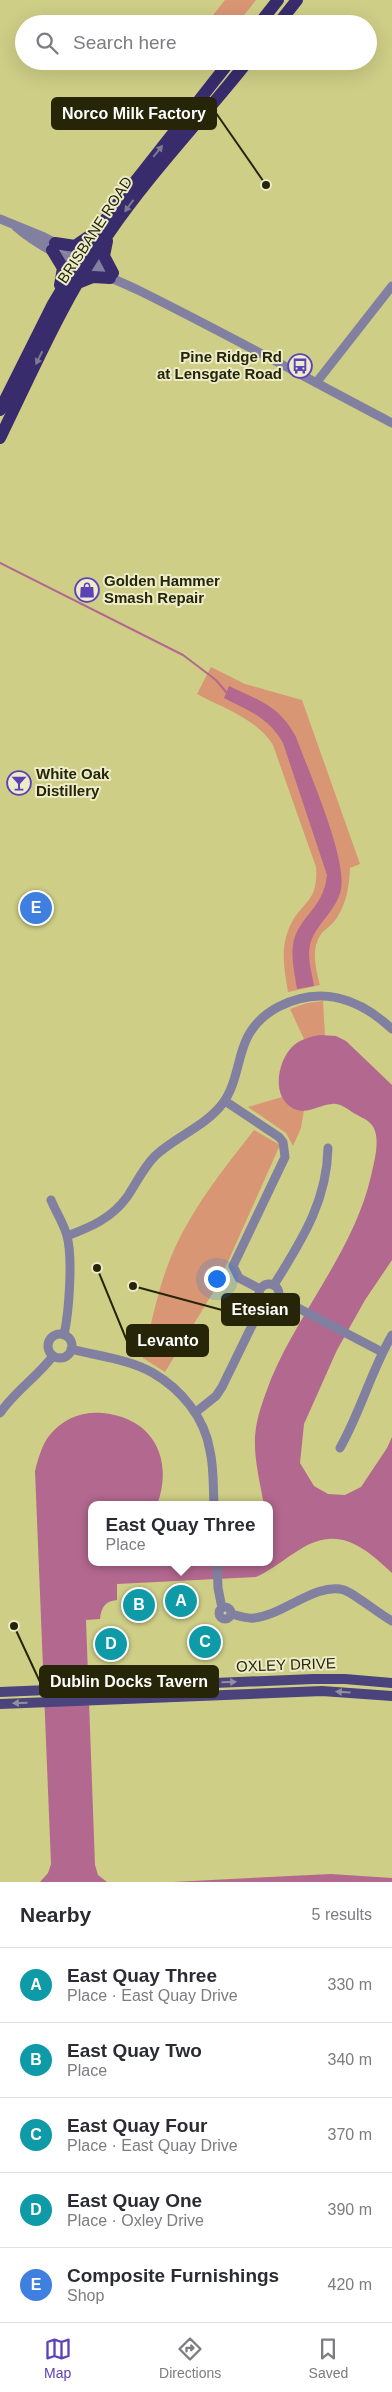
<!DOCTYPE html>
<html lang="en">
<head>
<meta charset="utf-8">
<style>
	:root { --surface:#fff; --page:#f7f7f7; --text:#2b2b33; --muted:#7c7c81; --line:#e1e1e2; --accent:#5c41b9 }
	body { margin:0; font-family:Helvetica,sans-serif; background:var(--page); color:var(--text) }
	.you { position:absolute; left:216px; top:1278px; width:18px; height:18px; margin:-12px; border:4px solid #fff; border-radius:50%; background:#1a73e8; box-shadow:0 0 0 8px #1a73e833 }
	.badge { display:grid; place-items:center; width:32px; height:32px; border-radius:50%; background:var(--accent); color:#fff; font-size:16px; font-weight:700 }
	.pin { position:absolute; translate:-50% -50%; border:2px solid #fff; box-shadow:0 1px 5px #0006 }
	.popup { position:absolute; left:88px; top:1501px; width:185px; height:65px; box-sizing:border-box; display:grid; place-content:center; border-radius:10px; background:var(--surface); filter:drop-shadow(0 1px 4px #0005); font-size:16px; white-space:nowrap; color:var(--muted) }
	.popup b { font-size:19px; color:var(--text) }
	.popup::after { content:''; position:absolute; left:50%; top:100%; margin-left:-10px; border:10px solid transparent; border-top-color:var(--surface) }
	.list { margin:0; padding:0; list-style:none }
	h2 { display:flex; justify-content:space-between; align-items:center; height:65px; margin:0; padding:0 20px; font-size:21px }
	h2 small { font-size:16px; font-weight:400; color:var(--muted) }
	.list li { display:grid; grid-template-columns:32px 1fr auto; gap:15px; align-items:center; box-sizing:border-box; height:75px; padding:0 20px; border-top:1px solid var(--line) }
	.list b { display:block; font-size:19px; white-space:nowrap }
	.list p { margin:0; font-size:16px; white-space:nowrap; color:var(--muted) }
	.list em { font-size:16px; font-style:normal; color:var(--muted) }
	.icon { flex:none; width:28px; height:28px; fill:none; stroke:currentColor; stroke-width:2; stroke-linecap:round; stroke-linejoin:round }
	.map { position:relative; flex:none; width:392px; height:1882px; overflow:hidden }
	.search { position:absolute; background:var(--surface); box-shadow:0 5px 20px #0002; left:15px; right:15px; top:15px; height:55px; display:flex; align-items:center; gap:12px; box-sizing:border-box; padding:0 18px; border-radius:28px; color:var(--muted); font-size:19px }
	.sheet { height:440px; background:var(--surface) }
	nav { display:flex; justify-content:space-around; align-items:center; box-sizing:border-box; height:70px; border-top:1px solid var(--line); background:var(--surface); font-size:14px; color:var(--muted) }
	nav a { display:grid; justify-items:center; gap:2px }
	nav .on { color:var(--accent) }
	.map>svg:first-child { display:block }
	.green { fill:#d89674 }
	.water { fill:#b3688f }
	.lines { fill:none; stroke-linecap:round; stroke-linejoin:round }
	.stream { stroke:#b3688f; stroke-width:2 }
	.minor { stroke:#8280a1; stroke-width:9 }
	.major { stroke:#4b437b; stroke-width:10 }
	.highway { stroke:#382c6d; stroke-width:12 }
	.oneway { fill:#807992 }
	.oneway2 { fill:#938f9e }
	.labels { text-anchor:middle; stroke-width:4; stroke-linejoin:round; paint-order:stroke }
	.street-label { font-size:15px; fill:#262508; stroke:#ececc9 }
	.poi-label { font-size:15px; font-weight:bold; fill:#262508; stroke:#ececc9; text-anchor:start }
	.leader { fill:none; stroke:#262508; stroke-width:2 }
	.callout-dot { fill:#262508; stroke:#ececc9; stroke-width:2 }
	.callout { fill:#262508; stroke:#262508; stroke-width:2 }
	.callout-label { font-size:16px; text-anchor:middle; font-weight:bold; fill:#fff }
</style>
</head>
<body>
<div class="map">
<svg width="392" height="1882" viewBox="0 0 392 1882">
	<rect width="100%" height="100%" fill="#cece87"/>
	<path class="green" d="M225,0H256L237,24H206Z
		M211,667L245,684L302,700L360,864L350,868C349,886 347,901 338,916C334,923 327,928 322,933C310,948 316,969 320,985L288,992C285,972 280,951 288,931C299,901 319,905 316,867L273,745C257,719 223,708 197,694Z
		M323,1001L325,1036L304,1039L290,1009L307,1003Z
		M282,1097L289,1106L304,1110L301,1128L293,1146L286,1133L248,1107Z
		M254,1130L280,1145L218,1284L165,1372L143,1358C151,1326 157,1292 169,1262C188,1213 222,1171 254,1130Z"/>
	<path class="water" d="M229,686C259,701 279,705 296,737C308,770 347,857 341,889C337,911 315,924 310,945C307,958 312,973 314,986L297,989C295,975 291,959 293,945C297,917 324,909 327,875L283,743C268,717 249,711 224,698Z
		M320,1035L336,1036L346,1041L392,1085V1260L365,1300L337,1350L304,1424L300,1463L314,1486L328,1494L345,1495L361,1487L387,1448L392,1437V1573C363,1546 338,1525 299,1550C284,1559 272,1570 256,1577L117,1584V1600C105,1601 101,1608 100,1619L86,1620L95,1865L98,1875L107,1882H40L48,1873L51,1864L35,1471C38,1459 42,1445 49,1436C63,1418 82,1411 103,1413C153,1418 174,1459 157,1505H92V1562H270V1505H264C260,1482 254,1460 255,1437C256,1417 264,1398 271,1379C300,1310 354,1250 371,1176C374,1162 382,1136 371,1124C367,1119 358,1116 352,1112C346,1108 339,1103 332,1104C317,1105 304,1118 288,1105C272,1091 279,1060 292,1047C300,1039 310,1037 320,1035Z
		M331,1874L392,1878V1882H172Z"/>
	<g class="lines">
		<path class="stream" d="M0,563L183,655L216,680L226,692"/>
		<path class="minor" d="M0,219L44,237L113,272
			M16,227C50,257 99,271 140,291C225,333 308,379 392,423
			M316,383L392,286
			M225,1101L279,1137L283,1142L285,1157L233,1266L239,1278L260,1289
			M51,1200C56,1212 64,1224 67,1236C73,1258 69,1312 64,1335
			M67,1236C91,1227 112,1218 127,1197C136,1184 143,1168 155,1156C176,1136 205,1127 223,1103C237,1084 237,1059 247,1038C254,1024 265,1014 278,1007C320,985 359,998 392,1029
			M259 1294a10 10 0 1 1 20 0a10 10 0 1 1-20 0Z
			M274,1285C301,1241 327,1202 328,1148
			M279,1298L382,1352
			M48 1346a12 12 0 1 1 24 0a12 12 0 1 1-24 0Z
			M71,1349C97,1356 129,1359 153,1373C181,1389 205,1418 210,1451C214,1468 213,1487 214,1505
			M196,1412L216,1396L222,1387L263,1303
			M0,1413C15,1391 37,1377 53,1356
			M340,1448C361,1411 371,1371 392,1335
			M217,1562L218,1588L222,1608
			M219 1613a6 6 0 1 1 12 0a6 6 0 1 1-12 0Z
			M232,1614C239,1616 247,1619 254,1618C284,1615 316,1582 344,1590C355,1594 379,1614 392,1621"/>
		<path class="major" d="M0,1692L313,1679H345L392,1683
			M0,1704L322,1691L392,1696"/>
		<path class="highway" d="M259,24L278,0
			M278,24L297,0
			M107,241L104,256L113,273
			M55,243L75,246L91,235
			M52,250L63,268L60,285
			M78,283L93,277L110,278
			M0,410L53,304L97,230L230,61
			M0,438C34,368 65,296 109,233C151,172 202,119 248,61"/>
	</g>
	<defs><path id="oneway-solid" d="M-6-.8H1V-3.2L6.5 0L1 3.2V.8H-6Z" transform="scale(1.25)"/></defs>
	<g class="oneway">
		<use href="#oneway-solid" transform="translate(158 151) rotate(-51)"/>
		<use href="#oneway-solid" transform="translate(129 206) rotate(126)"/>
		<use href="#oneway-solid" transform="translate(39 358) rotate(116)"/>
	</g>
	<g class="oneway2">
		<use href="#oneway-solid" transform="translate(229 1682) rotate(-2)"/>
		<use href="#oneway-solid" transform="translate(343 1692) rotate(-176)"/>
		<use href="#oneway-solid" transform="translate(20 1703) rotate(178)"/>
	</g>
	<defs>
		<g id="bus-ring" transform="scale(1.25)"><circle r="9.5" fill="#ececc9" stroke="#5c41b9" stroke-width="1.5"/><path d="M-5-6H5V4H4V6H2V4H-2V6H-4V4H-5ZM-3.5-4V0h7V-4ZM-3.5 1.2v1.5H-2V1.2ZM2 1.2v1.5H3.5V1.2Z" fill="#5c41b9"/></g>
		<g id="shop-ring" transform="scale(1.25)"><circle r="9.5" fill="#ececc9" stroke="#5c41b9" stroke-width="1.5"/><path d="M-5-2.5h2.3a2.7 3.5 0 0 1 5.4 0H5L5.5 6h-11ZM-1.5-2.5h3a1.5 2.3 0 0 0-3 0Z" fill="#5c41b9"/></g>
		<g id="bar-ring" transform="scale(1.25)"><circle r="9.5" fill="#ececc9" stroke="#5c41b9" stroke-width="1.5"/><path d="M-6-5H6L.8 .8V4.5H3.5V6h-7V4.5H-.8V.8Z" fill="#5c41b9"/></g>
	</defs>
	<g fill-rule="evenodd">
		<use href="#bus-ring" x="300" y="366"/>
		<use href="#shop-ring" x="87" y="590"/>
		<use href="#bar-ring" x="19" y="783"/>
	</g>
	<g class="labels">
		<g class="street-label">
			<text transform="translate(95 230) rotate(-57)" y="5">BRISBANE ROAD</text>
			<text transform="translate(286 1665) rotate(-2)" y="5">OXLEY DRIVE</text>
		</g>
		<g class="poi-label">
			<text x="282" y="362" text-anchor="end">Pine Ridge Rd<tspan x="282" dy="17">at Lensgate Road</tspan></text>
			<text x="104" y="586">Golden Hammer<tspan x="104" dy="17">Smash Repair</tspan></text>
			<text x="36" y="779">White Oak<tspan x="36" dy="17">Distillery</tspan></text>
		</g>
	</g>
	<path class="leader" d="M266 185L216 113M133 1286L222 1310M97 1268L127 1341M14 1626L40 1682"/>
	<g class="callout-dot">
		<circle cx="266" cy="185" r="5"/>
		<circle cx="133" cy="1286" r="5"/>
		<circle cx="97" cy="1268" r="5"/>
		<circle cx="14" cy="1626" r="5"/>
	</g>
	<g class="callout">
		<rect x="52" y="98" width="164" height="31" rx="5"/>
		<rect x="222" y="1294" width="77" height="31" rx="5"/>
		<rect x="127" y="1325" width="81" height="31" rx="5"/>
		<rect x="40" y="1666" width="178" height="31" rx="5"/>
	</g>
	<g class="callout-label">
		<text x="134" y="119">Norco Milk Factory</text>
		<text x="260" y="1315">Etesian</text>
		<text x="168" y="1346">Levanto</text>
		<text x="129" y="1687">Dublin Docks Tavern</text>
	</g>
</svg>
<div class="you"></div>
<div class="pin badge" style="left:181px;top:1601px;background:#0f9aa8">A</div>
<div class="popup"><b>East Quay Three</b>Place</div>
<div class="pin badge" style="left:139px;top:1605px;background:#0f9aa8">B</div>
<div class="pin badge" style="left:205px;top:1642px;background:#0f9aa8">C</div>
<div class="pin badge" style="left:111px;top:1644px;background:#0f9aa8">D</div>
<div class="pin badge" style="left:36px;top:908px;background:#3f7fe0">E</div>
<div class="search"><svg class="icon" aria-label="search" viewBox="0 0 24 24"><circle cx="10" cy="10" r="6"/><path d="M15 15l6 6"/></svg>Search here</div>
</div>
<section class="sheet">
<h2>Nearby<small>5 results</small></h2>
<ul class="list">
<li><span class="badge" style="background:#0f9aa8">A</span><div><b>East Quay Three</b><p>Place · East Quay Drive</p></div><em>330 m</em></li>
<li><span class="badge" style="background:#0f9aa8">B</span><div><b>East Quay Two</b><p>Place</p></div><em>340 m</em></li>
<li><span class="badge" style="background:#0f9aa8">C</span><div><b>East Quay Four</b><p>Place · East Quay Drive</p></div><em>370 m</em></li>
<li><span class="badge" style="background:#0f9aa8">D</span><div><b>East Quay One</b><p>Place · Oxley Drive</p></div><em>390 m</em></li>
<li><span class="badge" style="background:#3f7fe0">E</span><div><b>Composite Furnishings</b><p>Shop</p></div><em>420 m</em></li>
</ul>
</section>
<nav>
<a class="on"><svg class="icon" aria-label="map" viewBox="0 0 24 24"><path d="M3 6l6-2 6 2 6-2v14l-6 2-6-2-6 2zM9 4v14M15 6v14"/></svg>Map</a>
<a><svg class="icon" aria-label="directions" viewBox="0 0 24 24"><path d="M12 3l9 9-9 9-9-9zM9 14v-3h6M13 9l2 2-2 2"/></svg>Directions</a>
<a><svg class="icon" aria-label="saved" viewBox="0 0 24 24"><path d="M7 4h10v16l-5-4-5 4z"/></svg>Saved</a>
</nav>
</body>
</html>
